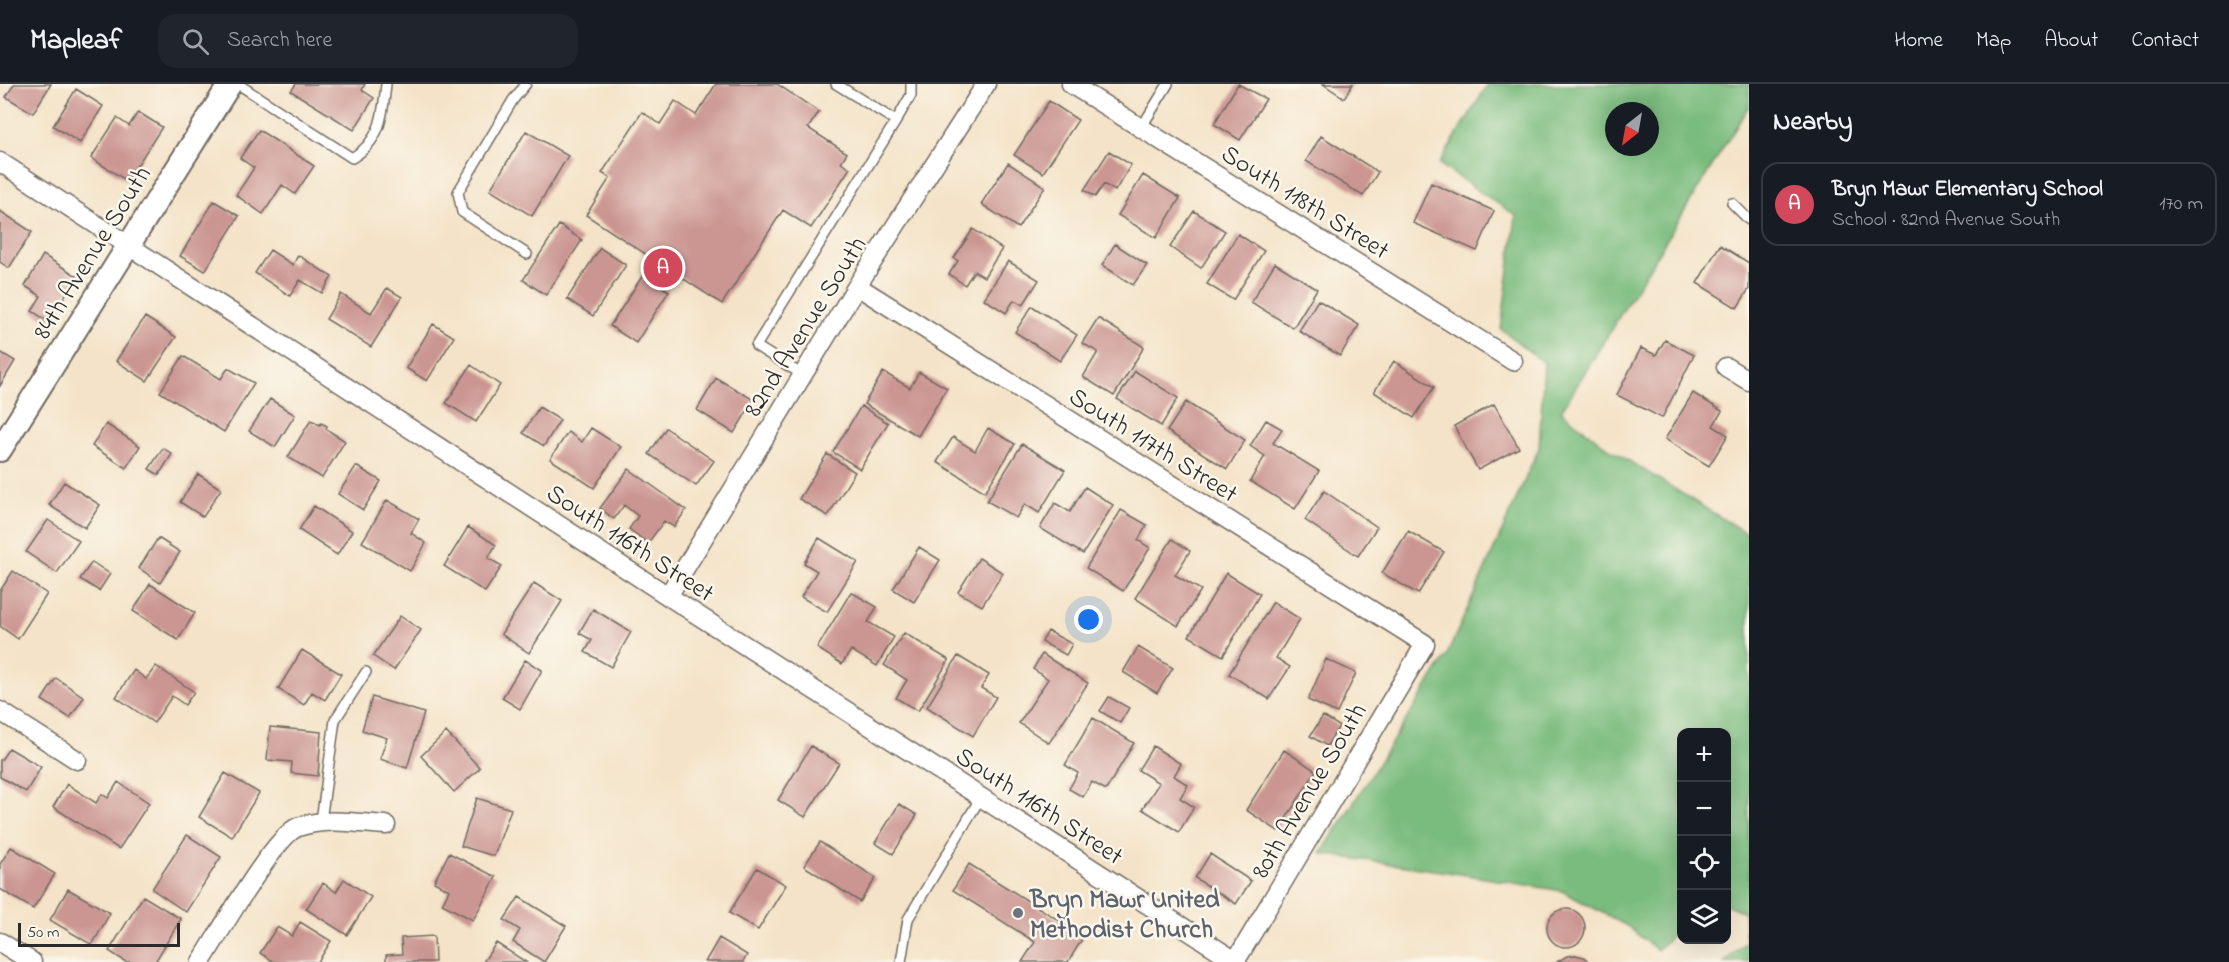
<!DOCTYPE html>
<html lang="en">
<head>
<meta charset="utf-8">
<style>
	:root { --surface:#171b24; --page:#20242c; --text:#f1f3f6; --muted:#9ea1a6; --line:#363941; --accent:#d1495b }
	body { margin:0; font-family:"Indie Flower",sans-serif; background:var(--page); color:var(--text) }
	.controls { position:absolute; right:18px; bottom:18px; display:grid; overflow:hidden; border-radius:12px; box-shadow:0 6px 24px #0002 }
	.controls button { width:54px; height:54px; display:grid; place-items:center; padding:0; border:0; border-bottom:2px solid var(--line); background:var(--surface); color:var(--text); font:30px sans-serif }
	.compass { position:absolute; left:1605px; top:18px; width:54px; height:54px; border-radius:50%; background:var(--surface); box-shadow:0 6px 24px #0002; rotate:211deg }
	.scale { position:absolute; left:18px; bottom:15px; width:162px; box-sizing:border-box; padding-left:6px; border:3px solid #2b2b2b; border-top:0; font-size:16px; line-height:21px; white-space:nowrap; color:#2b2b2b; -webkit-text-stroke:4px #fbf7ec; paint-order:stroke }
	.you { position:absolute; left:1089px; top:536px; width:21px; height:21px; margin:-15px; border:4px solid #fff; border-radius:50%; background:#1a73e8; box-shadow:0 0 0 9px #1a73e833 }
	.badge { display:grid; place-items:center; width:39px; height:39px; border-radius:50%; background:var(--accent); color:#fff; font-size:20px; font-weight:700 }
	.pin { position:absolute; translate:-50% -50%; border:3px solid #fff; box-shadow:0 2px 6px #0006 }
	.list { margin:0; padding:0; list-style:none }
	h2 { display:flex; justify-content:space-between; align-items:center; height:78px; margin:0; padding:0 24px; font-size:26px }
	h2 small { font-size:20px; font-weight:400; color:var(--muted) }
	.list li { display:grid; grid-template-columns:39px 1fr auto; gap:18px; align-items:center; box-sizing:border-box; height:84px; margin:0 12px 12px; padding:0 12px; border:2px solid var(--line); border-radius:18px }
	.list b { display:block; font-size:22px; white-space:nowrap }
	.list p { margin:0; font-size:20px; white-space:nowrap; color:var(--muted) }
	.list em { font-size:20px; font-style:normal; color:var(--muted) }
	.icon { flex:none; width:33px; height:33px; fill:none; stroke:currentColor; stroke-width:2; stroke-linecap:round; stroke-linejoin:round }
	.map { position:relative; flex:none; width:1749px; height:878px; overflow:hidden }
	header { display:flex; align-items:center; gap:36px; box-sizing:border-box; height:84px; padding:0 30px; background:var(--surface); border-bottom:2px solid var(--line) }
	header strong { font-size:28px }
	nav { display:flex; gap:33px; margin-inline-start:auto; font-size:21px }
	.search { width:420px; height:54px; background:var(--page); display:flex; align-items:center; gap:15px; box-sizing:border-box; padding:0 21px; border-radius:18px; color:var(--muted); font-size:22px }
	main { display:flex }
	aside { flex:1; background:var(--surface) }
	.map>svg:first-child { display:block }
	.forest { fill:#7abc7e; stroke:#527454; stroke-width:1.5; fill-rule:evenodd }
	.building { fill:#cb9591 }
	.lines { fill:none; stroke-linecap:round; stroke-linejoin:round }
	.service-casing { stroke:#716b62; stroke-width:12 }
	.minor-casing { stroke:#716b62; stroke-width:21 }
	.tertiary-casing { stroke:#716b62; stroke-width:26 }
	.service { stroke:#fff; stroke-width:9 }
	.minor { stroke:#fff; stroke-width:18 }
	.tertiary { stroke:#fff; stroke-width:22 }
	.worship-dot { fill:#6b7280; stroke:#fbf7ec; stroke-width:2 }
	.labels { text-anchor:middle; stroke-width:5; stroke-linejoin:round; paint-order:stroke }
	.street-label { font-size:26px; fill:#2b2b2b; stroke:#fbf7ec }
	.worship-label { font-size:26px; font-weight:bold; fill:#5b616d; stroke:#fbf7ec; text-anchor:start }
</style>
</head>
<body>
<header>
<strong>Mapleaf</strong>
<div class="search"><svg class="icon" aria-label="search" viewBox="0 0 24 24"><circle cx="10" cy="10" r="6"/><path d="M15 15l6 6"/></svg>Search here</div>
<nav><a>Home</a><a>Map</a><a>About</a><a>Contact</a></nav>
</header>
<main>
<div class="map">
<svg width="1749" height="878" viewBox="0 0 1749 878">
	<rect width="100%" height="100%" fill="#fbf7ec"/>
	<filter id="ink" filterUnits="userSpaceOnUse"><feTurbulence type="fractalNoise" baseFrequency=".0167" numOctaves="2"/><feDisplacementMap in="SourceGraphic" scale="12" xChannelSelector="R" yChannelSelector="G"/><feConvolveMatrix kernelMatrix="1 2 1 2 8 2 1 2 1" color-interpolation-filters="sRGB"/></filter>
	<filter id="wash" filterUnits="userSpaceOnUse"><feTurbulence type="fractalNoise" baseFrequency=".008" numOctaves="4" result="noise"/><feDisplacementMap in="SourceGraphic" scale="24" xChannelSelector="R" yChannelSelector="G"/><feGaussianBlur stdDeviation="1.35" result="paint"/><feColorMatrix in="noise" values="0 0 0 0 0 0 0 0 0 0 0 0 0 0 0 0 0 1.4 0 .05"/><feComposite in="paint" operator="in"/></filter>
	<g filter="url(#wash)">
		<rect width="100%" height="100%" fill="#f4e3c8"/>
		<path class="forest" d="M1488,0H1749V22L1561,327L1608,364L1749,451V878H1724L1746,858L1744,828L1727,821L1726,648H1682L1681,843L1657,866L1627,842L1562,807L1461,790L1321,770L1446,573L1539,364L1544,279L1501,245L1516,132L1439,80ZM1614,27H1650V63H1614Z"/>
		<g id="blocks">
			<path class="building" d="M14,0H51L33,29L6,13Z
				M296,0H365L362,6L374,14L354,46L291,7Z
				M716,0H777L819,28L808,44L847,69L841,78L850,84L811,144L783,126L722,220L586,131L610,94L602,89L642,28L660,40L675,17L696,31Z
				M1238,0L1266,15L1240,56L1214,40Z
				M1323,0H1353L1344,14Z
				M76,5L103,22L80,59L53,42Z
				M1049,17L1078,36L1043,89L1014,71Z
				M138,28L162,43L127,97L91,74L117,34L129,42Z
				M259,46L314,82L295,110L282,101L263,130L236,111L254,84L240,74Z
				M526,47L568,72L532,132L490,106Z
				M1321,52L1378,88L1363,112L1306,77Z
				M1109,67L1131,81L1115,107L1104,100L1095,113L1084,106Z
				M1008,79L1045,103L1018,144L981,120Z
				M1143,91L1180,114L1156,154L1118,131Z
				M1431,99L1494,127L1477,167L1413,139Z
				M214,117L239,132L205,187L180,172Z
				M0,127L32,148L9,184L0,178Z
				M1194,127L1225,147L1201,184L1170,163Z
				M559,141L582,156L546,211L523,196Z
				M973,145L1002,165L984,193L974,187L965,201L949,190L958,177L954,174Z
				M1238,150L1264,167L1233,216L1207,200Z
				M1115,160L1147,181L1133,201L1102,181Z
				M1720,161L1749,179V205L1737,224L1697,199Z
				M600,164L626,181L593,232L567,215Z
				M270,166L293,181L298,171L332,193L322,209L300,196L290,212L255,189Z
				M43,171L77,192L49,238L32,227L41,212L25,202Z
				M1008,177L1039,196L1023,221L1014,216L1006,229L984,215Z
				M1275,179L1317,205L1293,244L1251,218Z
				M643,191L669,207L636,259L610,242Z
				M387,204L402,213L371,263L326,235L341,210L371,229Z
				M1318,216L1359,241L1340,272L1299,247Z
				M1032,222L1077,251L1060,277L1015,248Z
				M145,233L176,253L147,297L116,277Z
				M1098,234L1144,263L1114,312L1083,293L1098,268L1082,259Z
				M433,240L454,253L427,297L406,284Z
				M1665,256L1694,271L1662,334L1617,311L1641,264L1656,271Z
				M0,268L15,277L0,302Z
				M183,272L221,295L228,284L254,299L224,348L160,308Z
				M1394,277L1434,303L1414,334L1374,308Z
				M471,281L500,301L476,338L446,319Z
				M1135,287L1178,314L1161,342L1117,315Z
				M883,288L910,304L919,288L947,304L918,352L864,320Z
				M716,294L754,316L734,349L697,326Z
				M1693,309L1722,327L1713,342L1728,351L1709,382L1665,355Z
				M270,315L295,331L275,363L249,347Z
				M1186,318L1245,356L1227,385L1167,347Z
				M1494,320L1519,364L1478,386L1454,342Z
				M861,322L888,339L860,385L833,368Z
				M539,323L560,336L544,362L523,349Z
				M311,336L320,341L321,339L327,342L326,345L345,357L322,394L288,373Z
				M1266,336L1282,345L1273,359L1319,387L1295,425L1250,397L1265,372L1250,362Z
				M106,340L140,362L126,384L92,362Z
				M591,344L621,363L594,404L550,375L568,348L582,358Z
				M666,344L714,377L696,402L649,370Z
				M988,344L1015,360L985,408L937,378L953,353L975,367Z
				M1022,360L1065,386L1039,429L1025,420L1016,434L987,417Z
				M163,364L172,370L159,391L149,385Z
				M827,370L855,388L828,432L799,415Z
				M356,382L381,397L363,426L338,410Z
				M629,385L686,426L674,443L664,437L648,459L629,445L638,432L624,421L614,435L600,424Z
				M198,390L221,405L203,433L180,418Z
				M64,398L100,421L85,444L49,421Z
				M1085,403L1113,421L1083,470L1040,444L1055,419L1070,428Z
				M1324,407L1377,443L1358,472L1305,436Z
				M387,416L419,435L411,449L426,459L410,487L362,458Z
				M314,422L352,447L337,471L299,446Z
				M1121,426L1147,441L1138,456L1150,464L1123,507L1086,484Z
				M48,436L79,457L57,489L26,468Z
				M468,443L496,461L488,474L502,482L485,508L444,482Z
				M1408,447L1444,468L1418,510L1382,489Z
				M158,454L180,468L160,499L139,484Z
				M819,454L858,478L827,528L801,513L817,487L804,479Z
				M1172,455L1190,467L1175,491L1201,506L1178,542L1135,514Z
				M919,463L940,476L914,518L893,505Z
				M979,474L1003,489L982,522L958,508Z
				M92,478L110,490L99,507L80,495Z
				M13,487L47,510L18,555L0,542V507Z
				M1226,489L1260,510L1223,572L1189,552Z
				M534,499L562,517L529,569L501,550Z
				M150,500L195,529L178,556L133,527Z
				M851,508L877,523L868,538L894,553L877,582L851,566L842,580L817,564Z
				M1273,518L1300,535L1276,574L1290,583L1269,615L1229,590Z
				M593,525L631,548L611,583L585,568L592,556L579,549Z
				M400,532L421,546L394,586L373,572Z
				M1048,547L1072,560L1066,571L1042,558Z
				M904,549L949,576L918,627L896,614L907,596L884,581Z
				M1138,563L1173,584L1157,609L1123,588Z
				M302,566L341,590L325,616L312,608L304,621L278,605Z
				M1042,570L1088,599L1049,659L1019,639L1048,595L1033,585Z
				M958,572L989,591L981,604L996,613L973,652L927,623Z
				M1326,575L1356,589L1337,629L1308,616Z
				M525,576L542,586L520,625L502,614Z
				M156,582L194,608L185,621L172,612L154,639L116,613L134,586L146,595Z
				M56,594L84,613L70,634L42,616Z
				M372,613L424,629L407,684L380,675L387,654L362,646Z
				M1109,613L1129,624L1120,639L1100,627Z
				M1323,632L1339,642L1327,662L1310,652Z
				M1093,634L1134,659L1106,706L1092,698L1083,713L1069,705L1078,689L1065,681Z
				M270,643L321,648L318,692L291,689L292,678L267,676Z
				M446,648L480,684L454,708L421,672Z
				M811,662L839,679L805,733L778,716Z
				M1153,662L1181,680L1174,692L1188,701L1180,714L1194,723L1179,748L1142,725L1159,699L1138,686Z
				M9,664L41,683L26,708L0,693V676H1Z
				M1284,666L1316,687L1278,747L1246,726Z
				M225,689L259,709L232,753L199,733Z
				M118,698L149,719L119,765L53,723L67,700L96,719L102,710L108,714Z
				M477,714L511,725L494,772L461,762Z
				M899,720L917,731L893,770L875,759Z
				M187,751L221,773L186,828L152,805Z
				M820,758L876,794L860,818L804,782Z
				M11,763L55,790L33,825L0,805V780Z
				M449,769L496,793L473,836L442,820L449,806L434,798Z
				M1210,770L1251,797L1236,820L1195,794Z
				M969,780L1084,852L1068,878H1022L1035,858L953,806Z
				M757,784L786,801L758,846L729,829Z
				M344,795L371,813L347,851L306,825L323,799L336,808Z
				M68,805L110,829L92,861L50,836Z
				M143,812L181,835L155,878H126L109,867Z
				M519,813L566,842L544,878L513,858L520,846L504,836Z
				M1547 844a19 19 0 1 1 38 0a19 19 0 1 1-38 0Z
				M300,838L331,857L318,878H274L260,869L277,843L292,852Z
				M434,852L435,878H386V871L402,870L401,854Z
				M719,854L747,871L743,878H705Z
				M496,859L526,878H483Z
				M1575,871L1584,873L1589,878H1557L1567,872Z"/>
		</g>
	</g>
	<g filter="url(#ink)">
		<use href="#blocks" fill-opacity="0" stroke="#716b62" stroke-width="1.5"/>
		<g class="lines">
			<g class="service-casing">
				<path id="service" d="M238,0L352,74C381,57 383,31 386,0
					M526,0L513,16L458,108L462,128L527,170
					M836,0L896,37L911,11V0
					M1141,44L1168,0
					M1732,119L1749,136
					M803,291L756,262L896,37
					M321,737L335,636L366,588
					M901,878L908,835L981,713"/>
			</g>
			<g class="minor-casing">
				<path id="minor" d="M1071,0L1513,277
					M0,78L668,512L1237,878
					M857,202L1425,560L1235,878
					M1726,283L1749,297
					M668,512L857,202L986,0
					M0,627L77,676
					M0,858L32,878
					M201,878C217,853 275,751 298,743C326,733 356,739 386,741"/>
			</g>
			<g class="tertiary-casing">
				<path id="tertiary" d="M0,366L230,0"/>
			</g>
			<use href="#service" class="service"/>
			<use href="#minor" class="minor"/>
			<use href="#tertiary" class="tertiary"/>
		</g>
	</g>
	<circle class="worship-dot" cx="1018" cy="829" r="6"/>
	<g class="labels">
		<g class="street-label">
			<text transform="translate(1306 117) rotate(32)" y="9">South 118th Street</text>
			<text transform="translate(91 168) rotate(-58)" y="9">84th Avenue South</text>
			<text transform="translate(804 242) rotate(-58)" y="9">82nd Avenue South</text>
			<text transform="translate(1154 360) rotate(32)" y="9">South 117th Street</text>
			<text transform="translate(631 458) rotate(33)" y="9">South 116th Street</text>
			<text transform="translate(1308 706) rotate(-59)" y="9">80th Avenue South</text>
			<text transform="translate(1040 721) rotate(33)" y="9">South 116th Street</text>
		</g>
		<g class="worship-label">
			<text x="1030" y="823">Bryn Mawr United<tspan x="1030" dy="30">Methodist Church</tspan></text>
		</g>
	</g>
</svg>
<div class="controls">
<button>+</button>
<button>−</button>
<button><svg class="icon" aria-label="locate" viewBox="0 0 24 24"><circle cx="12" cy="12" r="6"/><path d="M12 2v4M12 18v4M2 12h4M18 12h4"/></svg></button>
<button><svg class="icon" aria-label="layers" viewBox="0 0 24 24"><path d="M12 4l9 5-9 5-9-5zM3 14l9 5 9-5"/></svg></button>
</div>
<svg class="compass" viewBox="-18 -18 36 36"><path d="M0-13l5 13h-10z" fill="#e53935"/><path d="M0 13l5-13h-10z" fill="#9ea1a6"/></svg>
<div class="scale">50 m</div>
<div class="you"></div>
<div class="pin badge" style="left:663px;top:184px">A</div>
</div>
<aside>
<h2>Nearby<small></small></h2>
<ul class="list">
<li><span class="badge">A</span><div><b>Bryn Mawr Elementary School</b><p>School · 82nd Avenue South</p></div><em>170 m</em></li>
</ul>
</aside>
</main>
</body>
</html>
